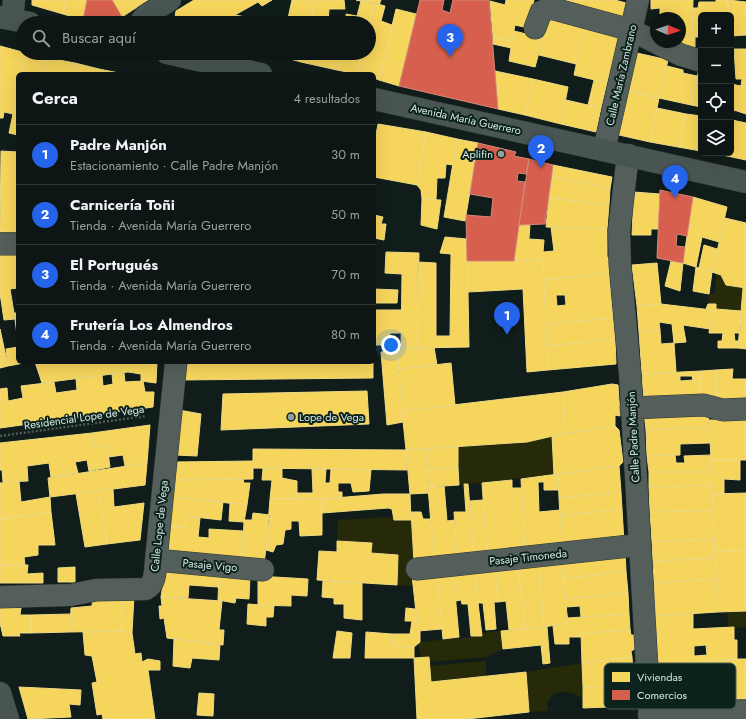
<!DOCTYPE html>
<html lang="es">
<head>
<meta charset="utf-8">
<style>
	:root { --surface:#0d1614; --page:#161f1d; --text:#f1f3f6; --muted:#9a9fa0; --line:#2d3534; --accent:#2563eb }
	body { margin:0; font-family:Jost,sans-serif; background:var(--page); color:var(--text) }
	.controls { position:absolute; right:12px; top:12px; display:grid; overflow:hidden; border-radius:6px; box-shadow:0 4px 16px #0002 }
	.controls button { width:36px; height:36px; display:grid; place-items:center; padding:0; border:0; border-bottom:1px solid var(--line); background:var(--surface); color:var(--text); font:20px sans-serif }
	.compass { position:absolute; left:650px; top:12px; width:36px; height:36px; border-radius:50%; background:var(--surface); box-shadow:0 4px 16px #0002; rotate:92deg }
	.you { position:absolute; left:391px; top:345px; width:14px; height:14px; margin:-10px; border:3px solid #fff; border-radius:50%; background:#1a73e8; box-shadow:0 0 0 6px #1a73e833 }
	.badge { display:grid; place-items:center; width:26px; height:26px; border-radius:50%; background:var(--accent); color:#fff; font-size:13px; font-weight:700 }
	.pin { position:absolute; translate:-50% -33px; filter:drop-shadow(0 1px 2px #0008) }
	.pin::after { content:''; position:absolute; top:21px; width:14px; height:12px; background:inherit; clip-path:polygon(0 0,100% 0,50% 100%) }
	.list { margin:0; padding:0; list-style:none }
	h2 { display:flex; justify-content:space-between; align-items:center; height:52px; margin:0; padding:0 16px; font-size:17px }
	h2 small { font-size:13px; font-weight:400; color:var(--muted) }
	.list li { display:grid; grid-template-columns:26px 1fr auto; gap:12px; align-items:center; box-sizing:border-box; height:60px; padding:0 16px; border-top:1px solid var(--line) }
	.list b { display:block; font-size:15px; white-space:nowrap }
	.list p { margin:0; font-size:13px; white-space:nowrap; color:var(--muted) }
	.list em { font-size:13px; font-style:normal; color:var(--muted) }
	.icon { flex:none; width:22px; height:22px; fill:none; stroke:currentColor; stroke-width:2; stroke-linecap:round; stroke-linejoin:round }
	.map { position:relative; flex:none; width:746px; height:719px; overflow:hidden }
	.search { position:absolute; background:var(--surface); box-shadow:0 4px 16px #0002; left:16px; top:16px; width:360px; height:44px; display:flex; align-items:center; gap:10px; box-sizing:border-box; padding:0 14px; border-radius:22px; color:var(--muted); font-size:15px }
	.panel { position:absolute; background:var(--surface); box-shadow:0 4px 16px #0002; left:16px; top:72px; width:360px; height:292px; border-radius:6px }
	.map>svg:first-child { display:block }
	.green { fill:#262a08 }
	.homes { fill:#f6d55c; stroke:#edda84; fill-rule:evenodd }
	.shops { fill:#d6604d; stroke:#d7887a }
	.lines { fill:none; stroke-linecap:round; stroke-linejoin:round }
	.street-casing { stroke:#2f3835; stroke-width:23 }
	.secondary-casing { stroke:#2f3835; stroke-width:23 }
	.path { stroke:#515a57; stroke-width:2.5; stroke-dasharray:2 2; stroke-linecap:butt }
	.street { stroke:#545e5b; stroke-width:22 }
	.secondary { stroke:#495552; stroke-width:22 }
	.poi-dot { fill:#93a09c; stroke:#0b231c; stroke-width:1.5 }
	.labels { text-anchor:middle; stroke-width:4; stroke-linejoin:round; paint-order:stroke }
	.street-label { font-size:11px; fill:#d9e7e2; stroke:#0b231c }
	.poi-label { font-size:11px; fill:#d9e7e2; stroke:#0b231c; text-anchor:end }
	.key { fill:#0b231c; stroke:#495e57; stroke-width:1 }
	.key-label { font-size:11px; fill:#d9e7e2 }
</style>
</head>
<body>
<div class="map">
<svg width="746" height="719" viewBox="0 0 746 719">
	<rect width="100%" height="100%" fill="#111d1a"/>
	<path class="green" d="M716,274L721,275L726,285L743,288L741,311L716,309V304H708L709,294L715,293Z
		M552,436L554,475L459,485L458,446Z
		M393,517L394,520H411L415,574L412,575L413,586L397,585L398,555L371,553L372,543L337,541L338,520Z
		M728,611H746V627L728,628Z
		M501,631L503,649L486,657L429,662L421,658L418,644L420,642L481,636V633Z
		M483,661H486V676L431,682L429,666Z
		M582,663L583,699C573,692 566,691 554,693L547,703L548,711L529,712L526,672Z"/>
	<path class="homes" d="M32,0H66L63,14L32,5Z
		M66,0H87L83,20L63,14Z
		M112,0H148L122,17Z
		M194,0H272L262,6L258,2L235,15L278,23H174L176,11Z
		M292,0H315L310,23H287Z
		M315,0H344L345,9H329L328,23H310Z
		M356,0H381L379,5Z
		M506,0H534L528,28L515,25L512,41L493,37L490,1L505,5Z
		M561,0H615L626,3L623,17Z
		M651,0H693L692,37H695V52L676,42H680V18H660V8L651,9Z
		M716,0H728V15H701V37H692L693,8H698L699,2H716Z
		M728,0L746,2V35L731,36V15H728Z
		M361,1L374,3L369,26V23H347L346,14L357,16Z
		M374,3L385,6L381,21L392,25L379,80L374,78V74H357L362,53H369V26Z
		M396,9L416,14L399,86L379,80Z
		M547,19L584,28L576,64L539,55Z
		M584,28L619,36L607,83L574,75Z
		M514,31L543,38L535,67L509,61L511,48L493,44V37L512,41Z
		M0,46L26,53L21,74H18V90L13,114L4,112L3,118H0Z
		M734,49H746V87L741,86L742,79H736Z
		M26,53L48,58L44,74H21Z
		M259,53H281L280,56Z
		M281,53H303L301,62L280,56Z
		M303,53H341L337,70L301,62Z
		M341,53H362L357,74L337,70Z
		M637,53L668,60L659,98L628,91Z
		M48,58L75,63L73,74H44Z
		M75,63L99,69L98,74H73Z
		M667,66L683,70V73L697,76L691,105L659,98Z
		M99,69L119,73L98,74Z
		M699,69H701V107L691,105Z
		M495,71L533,79L525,115L498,109Z
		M533,79L568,87L561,124L525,115Z
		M594,80L607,83L601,108L588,105Z
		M731,84L746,87V114L734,110L732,122Z
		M18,90V135L9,133Z
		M628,91L659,98L650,142L619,135Z
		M566,100L601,108L596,132L561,124Z
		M657,108L686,114L678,147L650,142Z
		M686,114L701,116V151L678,147Z
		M732,120L746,123V160L713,153H731Z
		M378,124L426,132L417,185L374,177V145Z
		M426,132L457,139L453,165L446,164L445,178H437L436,200L422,199L421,190L417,185Z
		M457,139L478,143L465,221L444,217Z
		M1,151L18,152V232H0Z
		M553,165L612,177L610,189L552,176Z
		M552,176L610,189L609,205L549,198Z
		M634,192L660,194L658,229H651V235H632Z
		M693,197L727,207L719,242L702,237L696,267L683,263Z
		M549,198L609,205L607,229L546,227Z
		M422,199L441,200L437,229L421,225Z
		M374,215L383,217L381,224H386L384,240L374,238Z
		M725,218L746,223V288L726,285L721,275L712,272Z
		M530,224L529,239L544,240L543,252L554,251L551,227L607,229V257L609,258V273L544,280L543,260L514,261L519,225Z
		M445,237L467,239L469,347L417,348L418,262L436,263V336H450L451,254L440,253Z
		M704,245L717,249L712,272L699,268Z
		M0,252H18V288L10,289L15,319L4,320L0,293Z
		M386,252L419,253L417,348L401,350L402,274L385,273Z
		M543,260L548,370L527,372L523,289L468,292L467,261Z
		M671,261L683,263L680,291L665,286Z
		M657,263L661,304L637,306L632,265Z
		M696,267L712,272L709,294L693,291Z
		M609,273L613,318L546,324L544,280ZM556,295H565L566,305L557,306Z
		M743,288H746V300H742Z
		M374,289L398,290L397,303H374Z
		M742,300H746V349L738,348Z
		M661,304L712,310L710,329L683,325L686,342L674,343L672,324L659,322L660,330L639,332L637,306Z
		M708,304H716V309L741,311L740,333H734L735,341H738V348H718V341H722L723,333H709L712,310L706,309Z
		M374,310H402L401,333H390L389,345H374Z
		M14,313H18V343L15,319Z
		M613,318L615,339L547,346L546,324Z
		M0,329L8,366L0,368Z
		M660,330L661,344L674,343L676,372L642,374L639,332Z
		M615,339L616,364L548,370L547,346Z
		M18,347V362H29L8,366L6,349Z
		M434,347L437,365L399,369L397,350Z
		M397,350L403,422L387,425L381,352Z
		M35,362H157L156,383L141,381V374L128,372L42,383Z
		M184,362H373V378L182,380Z
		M451,363L455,405L402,411L399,369Z
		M733,369L732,379H746V400L717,401L716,370Z
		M716,370L717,401H701V371Z
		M701,371V401L644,403L642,374ZM680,376H692L693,380L680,381Z
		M124,373L125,382L143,381L145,392H154L153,407L0,428V389L7,388L8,401L23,398L21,386L54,382L56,393L77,390L76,379L102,375L103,386L113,384L112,374Z
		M612,384L618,385L620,416L615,415V426L566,433L563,392Z
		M367,391L369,424L221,430L223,394Z
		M563,392L566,433L527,442L406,450L402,411Z
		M179,410L201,414L197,456L175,455Z
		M708,411L709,427L646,430L644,414Z
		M709,420H746V460H711Z
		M150,425L147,463L125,466L123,455L108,457L107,445L93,447L92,433Z
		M615,426L619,430L623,462L619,466L554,475L552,436Z
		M709,427L710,443L680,444V455L647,456L646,430Z
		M92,433L93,447L107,445L110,467L89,471L87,460L75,462L78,473L51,477L49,463L27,466L28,481L3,482L2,470H0V443Z
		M458,446V467L427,470L426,449Z
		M253,449L406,450L407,470L253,468V479L173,480L174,462L253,461Z
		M426,449L429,493L410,494L406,450Z
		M675,455L676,463H685L684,456L711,455V472H649L647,456Z
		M711,460H740V480L724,479V494H712Z
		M147,463L145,485L50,497L48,478Z
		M619,466L621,492L559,498L558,474Z
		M458,467L459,485L428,487L427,470Z
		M263,468H282V478L297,481V499H270L272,480H262Z
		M312,469H326L325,483H330L331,469L371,470L369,491L353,492L351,483H338V492H342V498L297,499V493H313Z
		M649,472H711L712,485L649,487Z
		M558,474L559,490H544V482H538L539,512L560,510L562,548L525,553L521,479Z
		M243,479L244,483H250L247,505L171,497L173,480Z
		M512,480V488H522L525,553L487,556L482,483Z
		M19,481L21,502L50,497L51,512L0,519V483Z
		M464,484H468L474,557L457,558L454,512H466Z
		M444,485L447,521L455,520L457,558L434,561L428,487Z
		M712,485L713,510L650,512L649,487Z
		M113,489L114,507L144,503L140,540L107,544L99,491Z
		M99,491L107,544L85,547L76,494Z
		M621,492L622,509L560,516L559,498Z
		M746,493V550L715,552L712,494Z
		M383,494H410L411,520H394L392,509L388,508L322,513V499Z
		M171,497L223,502L221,520L186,516L185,528L168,526Z
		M270,499H322V535L300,536L299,521H291V529L285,530L283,544L276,545L273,552L266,550Z
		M483,500L487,556L474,557L470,501Z
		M230,503L247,505L244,522L229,521Z
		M622,509L624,542L562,548L560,516Z
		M713,510L714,539L652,542L650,512Z
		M51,512L55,545H38V555L24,557L25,565H0V519Z
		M411,512H421L423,519H431L434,561L414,562Z
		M253,513L270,515L264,564L242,562L244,522V520H252Z
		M186,516L200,518L198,537L209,538V529L243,531L242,562L166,555L168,526L185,528Z
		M714,539L715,558L653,561L652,542Z
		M337,541L372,543L371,553L398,555L397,585L317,580L319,551L337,552Z
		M746,550V611L718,612L715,552Z
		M625,551L626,571L563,579L561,561Z
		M715,558L716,579L654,583L653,561Z
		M561,561L568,623L544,627L539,564Z
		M539,564L544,627L525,629L518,566Z
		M0,565H28L27,574L43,573V583H0Z
		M518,566L525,629L509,630L506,601L498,602L495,567Z
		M75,567V582H58V568Z
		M495,567L498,602H494L496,629L486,630L483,603H478L475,570Z
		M165,570L219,573L218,587L189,585L188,598L161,597Z
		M475,570L478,603L482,636H471L468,604H462L461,600L456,601L453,572Z
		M626,571L628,593L565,599L563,579Z
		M453,572L459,637L443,639L437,573Z
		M219,573L250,576L249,599L236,598L235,603L218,600Z
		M437,573L442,629L418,631L412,575Z
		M258,576L308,579L307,596L291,595V606L258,605Z
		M716,579L718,612L655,616L654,583Z
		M323,581L362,583V620L344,618V604H334V598L322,597Z
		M93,593L123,595L121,631L70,632L71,608L92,606Z
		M628,593L629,614L581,617L580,606L566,607L565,599Z
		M123,595L134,596L132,633L121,631Z
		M161,597L222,601L219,630H224L223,645L167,638L164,618L160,619L159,606H162Z
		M248,604L274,606L273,617H266V626L247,624Z
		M0,607L21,608L20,615H31V633H19L20,636H3L0,623Z
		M406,608L415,609L418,631H420V642L414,647L393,646L392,634H410L412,621H405Z
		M693,613V629L734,627V640H737V659L707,661L708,701L661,704L655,616ZM706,645L707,655L694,656V646Z
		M71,614L70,632L31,633V615Z
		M629,614L630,629L581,634V637H569V644H555L553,626L568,623L567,618Z
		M547,627L550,663L543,664L541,645L503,649L501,631Z
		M630,629L631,635H634L635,649L631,651L632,657L582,663L581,634Z
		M121,631L132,633L135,654L141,653L142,662L148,659L160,661V670H148L155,719H103L102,714L97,715L92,683L97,682L92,656L85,655L83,632Z
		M337,631L352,633L350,658H333Z
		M366,632L392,634L393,646L414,647V658H365Z
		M174,639L220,644L219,660L192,658L190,668L173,666Z
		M429,657L431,682L526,672L529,712L467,719H417L414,658Z
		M632,657L634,689H617L616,672H603L604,688L583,687L582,663Z
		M733,659L735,699L708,701L707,661Z
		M733,659H746V699H735Z
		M603,672H616L617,689H634L635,706L583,708V687L604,688Z
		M19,687L81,690L80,705L69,704L71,717L28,719Z
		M199,693L214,694L213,716L197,715Z"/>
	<path class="shops" d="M87,0H112L122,17L112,23H94L83,20Z
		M420,0H444L442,10L450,13L453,0H489L498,109L399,86Z
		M478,143L516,152L514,156L529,159L526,174L518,173L517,181L525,182L514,261H467L466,215L491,217L493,198L470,194Z
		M529,159L553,165L545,224L519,225Z
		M660,190L693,197L687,236L677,234L676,246L685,247L683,263L657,258Z"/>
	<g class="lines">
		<g class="street-casing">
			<path id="street" d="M535,28L541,12L550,8L631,30L681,55L701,61
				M604,150L638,0
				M628,155L619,231L620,265L630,374L650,719
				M0,244H18
				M631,408L704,405L723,410L746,409
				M156,560L263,570
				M417,569L639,545
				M0,597L71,595L96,590L146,589C156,584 155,570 156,560L176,362
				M649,715L746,711"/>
		</g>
		<g class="secondary-casing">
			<path id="secondary" d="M0,17L30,23
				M12,19L14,0
				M140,23L145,16L170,0
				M167,53L261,74
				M374,99L746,182
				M0,693L8,719"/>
		</g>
		<path class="path" d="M0,436L146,416"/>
		<use href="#street" class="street"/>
		<use href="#secondary" class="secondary"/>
	</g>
	<g class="poi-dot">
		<circle cx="501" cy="154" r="4"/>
		<circle cx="291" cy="417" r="4"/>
	</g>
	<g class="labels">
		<g class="street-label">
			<text transform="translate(621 75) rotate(-77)" y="4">Calle María Zambrano</text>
			<text transform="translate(466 119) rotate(12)" y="4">Avenida María Guerrero</text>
			<text transform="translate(84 417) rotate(-8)" y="4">Residencial Lope de Vega</text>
			<text transform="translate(633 437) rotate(-93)" y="4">Calle Padre Manjón</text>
			<text transform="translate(159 526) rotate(-84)" y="4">Calle Lope de Vega</text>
			<text transform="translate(528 557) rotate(-6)" y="4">Pasaje Timoneda</text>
			<text transform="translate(210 565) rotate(5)" y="4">Pasaje Vigo</text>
		</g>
		<g class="poi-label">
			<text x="493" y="158">Aplifin</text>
			<text x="299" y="421" text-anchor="start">Lope de Vega</text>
		</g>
	</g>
	<rect x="604" y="663" width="132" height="46" rx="6" class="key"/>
	<rect x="612" y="672" width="18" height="10" fill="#f6d55c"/>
	<rect x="612" y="690" width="18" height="10" fill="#d6604d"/>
	<g class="key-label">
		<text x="637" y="681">Viviendas</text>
		<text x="637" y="699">Comercios</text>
	</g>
</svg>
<div class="controls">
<button>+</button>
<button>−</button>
<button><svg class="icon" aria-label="locate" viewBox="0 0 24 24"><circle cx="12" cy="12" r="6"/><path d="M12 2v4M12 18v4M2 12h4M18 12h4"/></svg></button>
<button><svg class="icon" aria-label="layers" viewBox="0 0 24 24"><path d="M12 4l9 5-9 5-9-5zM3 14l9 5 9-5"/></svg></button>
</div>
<svg class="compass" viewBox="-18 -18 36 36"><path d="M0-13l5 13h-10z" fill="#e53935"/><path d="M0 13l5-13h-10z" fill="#9a9fa0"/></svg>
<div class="you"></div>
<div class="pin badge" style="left:507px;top:335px">1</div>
<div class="pin badge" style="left:541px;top:168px">2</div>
<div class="pin badge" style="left:450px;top:57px">3</div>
<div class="pin badge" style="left:675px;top:198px">4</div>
<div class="search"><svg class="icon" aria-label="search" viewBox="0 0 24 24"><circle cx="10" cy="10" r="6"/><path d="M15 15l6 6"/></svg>Buscar aquí</div>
<section class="panel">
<h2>Cerca<small>4 resultados</small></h2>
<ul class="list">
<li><span class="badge">1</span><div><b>Padre Manjón</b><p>Estacionamiento · Calle Padre Manjón</p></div><em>30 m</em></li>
<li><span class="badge">2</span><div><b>Carnicería Toñi</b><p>Tienda · Avenida María Guerrero</p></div><em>50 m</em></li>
<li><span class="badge">3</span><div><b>El Portugués</b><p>Tienda · Avenida María Guerrero</p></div><em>70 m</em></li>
<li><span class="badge">4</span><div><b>Frutería Los Almendros</b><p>Tienda · Avenida María Guerrero</p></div><em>80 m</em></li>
</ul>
</section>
</div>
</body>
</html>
